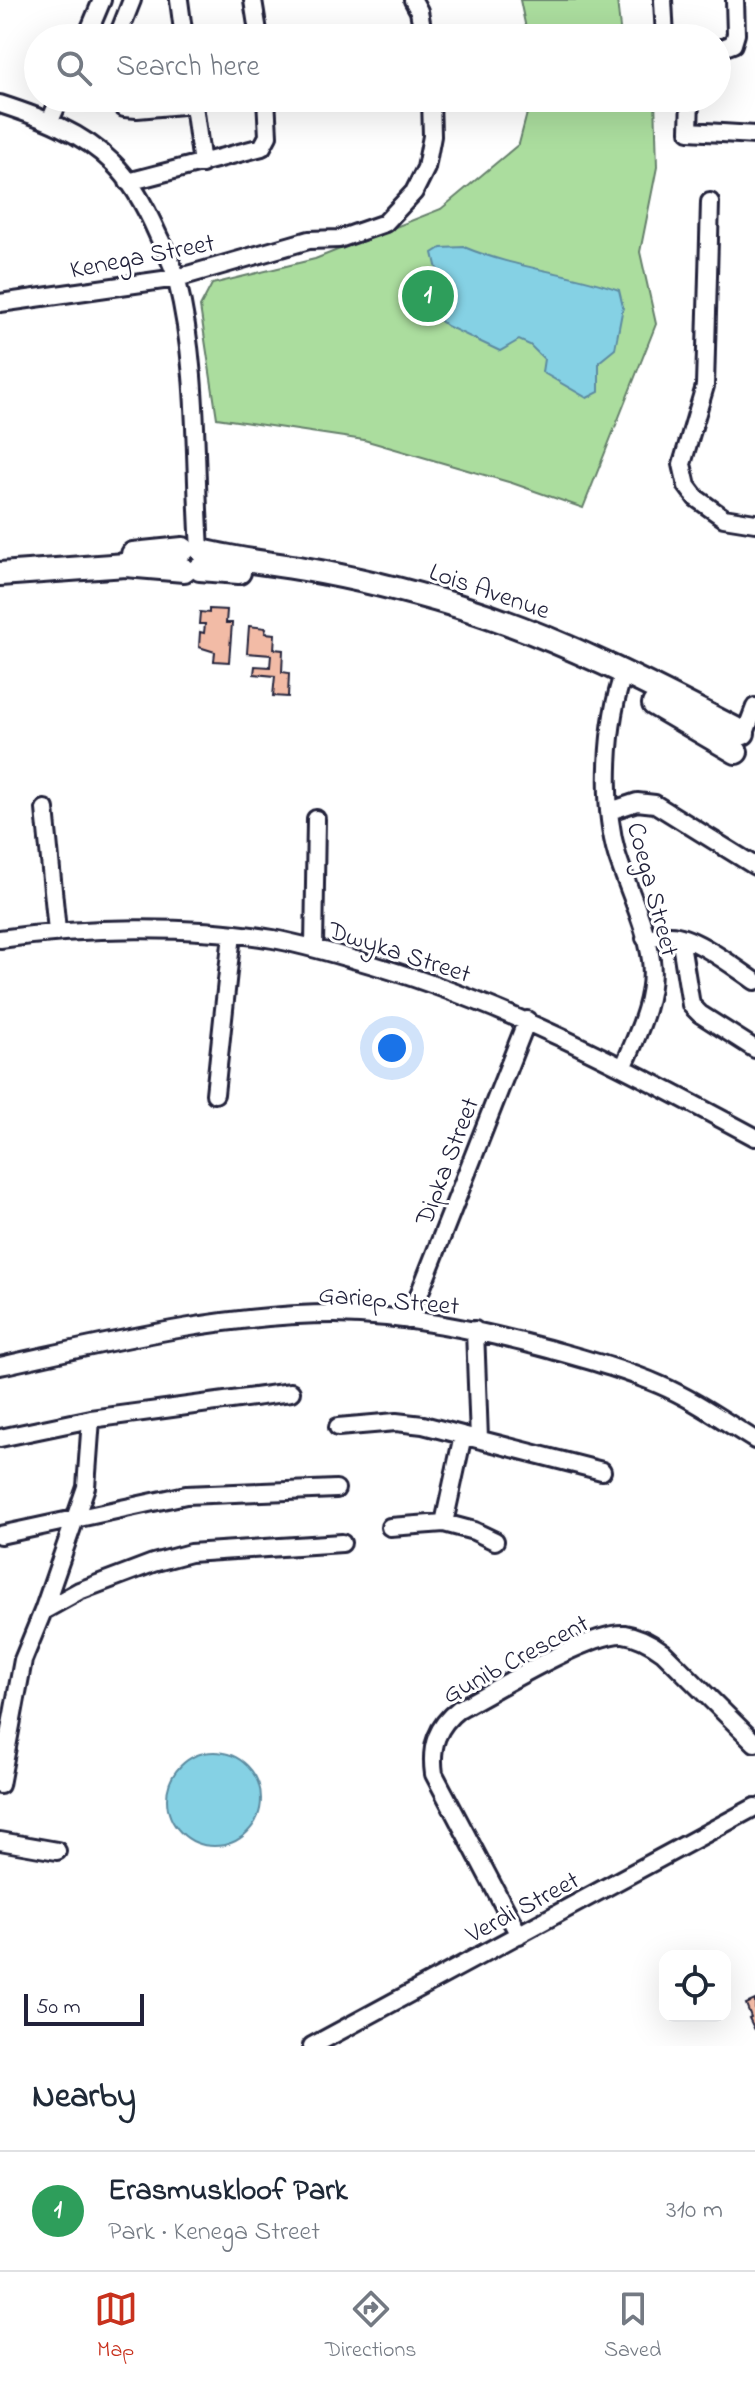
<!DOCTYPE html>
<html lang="en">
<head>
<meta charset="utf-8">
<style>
	:root { --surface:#fff; --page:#f2f2f3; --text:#1f2937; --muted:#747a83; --line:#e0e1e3; --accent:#c8321e }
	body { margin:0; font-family:"Indie Flower",sans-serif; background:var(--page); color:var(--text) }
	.controls { position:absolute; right:24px; bottom:24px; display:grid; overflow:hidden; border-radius:16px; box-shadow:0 8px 32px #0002 }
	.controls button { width:72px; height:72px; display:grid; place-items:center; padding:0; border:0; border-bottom:2px solid var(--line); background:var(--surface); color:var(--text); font:40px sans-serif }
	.scale { position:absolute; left:24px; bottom:20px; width:120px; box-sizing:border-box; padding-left:8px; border:4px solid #22223b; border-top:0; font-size:22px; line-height:28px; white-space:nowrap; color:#22223b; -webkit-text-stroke:6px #fff; paint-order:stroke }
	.you { position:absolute; left:392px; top:1048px; width:28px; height:28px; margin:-20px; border:6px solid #fff; border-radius:50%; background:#1a73e8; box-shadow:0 0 0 12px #1a73e833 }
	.badge { display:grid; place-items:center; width:52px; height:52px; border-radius:50%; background:var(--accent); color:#fff; font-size:26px; font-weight:700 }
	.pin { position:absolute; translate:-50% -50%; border:4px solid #fff; box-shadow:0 2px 8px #0006 }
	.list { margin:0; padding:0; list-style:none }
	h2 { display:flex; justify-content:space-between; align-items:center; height:104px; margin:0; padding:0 32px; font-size:34px }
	h2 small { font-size:26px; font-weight:400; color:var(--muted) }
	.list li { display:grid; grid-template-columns:52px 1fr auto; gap:24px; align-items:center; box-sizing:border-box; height:120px; padding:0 32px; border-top:2px solid var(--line) }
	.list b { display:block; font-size:30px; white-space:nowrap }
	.list p { margin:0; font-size:26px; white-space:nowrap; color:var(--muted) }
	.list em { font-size:26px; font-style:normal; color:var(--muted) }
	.icon { flex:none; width:44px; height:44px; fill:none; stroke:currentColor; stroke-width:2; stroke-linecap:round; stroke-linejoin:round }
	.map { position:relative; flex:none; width:755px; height:2046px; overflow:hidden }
	.search { position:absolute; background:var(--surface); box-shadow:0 8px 32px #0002; left:24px; right:24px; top:24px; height:88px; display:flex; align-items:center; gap:20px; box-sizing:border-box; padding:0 28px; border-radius:44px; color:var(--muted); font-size:30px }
	.sheet { height:224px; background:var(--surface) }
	nav { display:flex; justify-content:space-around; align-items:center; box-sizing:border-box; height:112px; border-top:2px solid var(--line); background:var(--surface); font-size:22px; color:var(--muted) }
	nav a { display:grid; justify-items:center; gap:4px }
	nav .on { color:var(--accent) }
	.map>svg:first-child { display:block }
	.green { fill:#abdd9e; stroke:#66806c; stroke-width:2 }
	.water { fill:#85d1e4; stroke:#5d8ba0; stroke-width:2 }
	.building { fill:#f2bba6; stroke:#22223b; stroke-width:2 }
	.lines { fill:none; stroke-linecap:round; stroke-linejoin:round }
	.street-casing { stroke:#22223b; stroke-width:22 }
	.secondary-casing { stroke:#22223b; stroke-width:28 }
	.street { stroke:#fff; stroke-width:16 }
	.secondary { stroke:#fff; stroke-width:22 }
	.labels { text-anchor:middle; stroke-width:6; stroke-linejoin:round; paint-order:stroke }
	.street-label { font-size:26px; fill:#22223b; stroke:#fff }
</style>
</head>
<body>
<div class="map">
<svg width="755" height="2046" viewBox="0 0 755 2046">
	<rect width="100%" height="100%" fill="#fff"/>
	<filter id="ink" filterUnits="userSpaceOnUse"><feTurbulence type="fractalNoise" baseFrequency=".0125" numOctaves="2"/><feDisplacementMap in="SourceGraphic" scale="16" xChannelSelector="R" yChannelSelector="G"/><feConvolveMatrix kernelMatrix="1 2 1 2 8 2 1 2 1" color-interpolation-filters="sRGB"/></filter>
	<g filter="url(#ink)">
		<path class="green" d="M520,0H617L621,38H528Z
			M531,98H655L657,167L640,252L656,324L583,508L512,483L364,440L217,418L200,307L212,284L315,259L441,209L519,144Z"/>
		<path class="water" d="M464,247C514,268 568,272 619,290L623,307L615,349L599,362V392L587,398L542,372L544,359L530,345L519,340L500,351L447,326L437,318L438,309L430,292L440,282L433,253L441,248Z
			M167 1799a47 47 0 1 1 94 0a47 47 0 1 1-94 0Z"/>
		<path class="building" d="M209,609L227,610L226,623H232L229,662L214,661L215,652L199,647L200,632L204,633L205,624H199L200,612L209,613Z
			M249,626L266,628L265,633L275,634L274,649L283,650L282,672L289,673L288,697L273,696L275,676L254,674L255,666L270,667L271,655L247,653Z
			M755,2000V2030L749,2018L751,2017L746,2004Z"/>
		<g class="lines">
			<g class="street-casing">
				<path id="street" d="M179,0L184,38
					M253,0L259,38
					M413,0L419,11L424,38
					M663,0L665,38
					M86,38L102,0
					M117,38L132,0
					M717,50L733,44L736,34L735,0
					M117,98L119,103L124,108L137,109L194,104
					M193,98L202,164
					M690,98L689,131L755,135
					M0,104C40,117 82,132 113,163C133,182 147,210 158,235C165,250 174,265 177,281C199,369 194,459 200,549
					M50,121L60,98
					M128,182L262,147L268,136L266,98
					M710,202L705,386L682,464L687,486L696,498L724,518L755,523
					M0,303L177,278L309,240L339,239L385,223L414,192L426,168L432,136L431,98
					M624,672C606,722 602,804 617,855C627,887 647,928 651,960C656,997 638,1033 624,1066
					M745,733L755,707
					M45,809L57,931
					M610,811L637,802L655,804L755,866
					M680,937L691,1005L700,1014L755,1049
					M645,938C653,937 662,935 670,935C695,936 734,967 755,981
					M0,939C83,927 190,925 273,939C301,944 328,952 356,960C499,1000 625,1067 755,1137
					M314,948L316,819
					M215,1094L232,934
					M409,1320L527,1020
					M475,1330L479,1439
					M0,1366C110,1342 222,1314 335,1314C406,1315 477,1330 545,1348C584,1359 623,1369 660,1385C693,1399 724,1421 755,1440
					M338,1427L396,1422L423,1425L602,1471
					M0,1438L91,1419
					M444,1523L474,1531L495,1541
					M390,1527L444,1523L463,1435
					M0,1535L186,1495L336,1489
					M43,1611L79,1591L153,1563L190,1553L342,1543
					M0,1785L23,1660L43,1611L86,1487L91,1419L291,1392
					M0,1841L57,1851
					M519,1935L434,1774C430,1746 437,1726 459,1709C494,1691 589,1632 624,1634C638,1636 651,1643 663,1652L755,1743
					M312,2046L755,1807"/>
			</g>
			<g class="secondary-casing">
				<path id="secondary" d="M202,551C236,560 269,563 304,569C356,578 408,591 458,606C558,637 651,685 743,733
					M133,554L183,549
					M200,569L239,572
					M0,574L126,565L184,570
					M654,704L736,752"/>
			</g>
			<use href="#street" class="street"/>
			<use href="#secondary" class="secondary"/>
		</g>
	</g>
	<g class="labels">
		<g class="street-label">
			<text transform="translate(142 255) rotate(-11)" y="9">Kenega Street</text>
			<text transform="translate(490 590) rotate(19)" y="9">Lois Avenue</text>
			<text transform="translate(654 889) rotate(75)" y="9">Coega Street</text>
			<text transform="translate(400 951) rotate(18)" y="9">Dwyka Street</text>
			<text transform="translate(446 1161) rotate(-69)" y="9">Dipka Street</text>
			<text transform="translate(389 1299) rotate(5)" y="9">Gariep Street</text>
			<text transform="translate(515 1658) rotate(-28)" y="9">Gunib Crescent</text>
			<text transform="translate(522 1906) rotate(-28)" y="9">Verdi Street</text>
		</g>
	</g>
</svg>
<div class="controls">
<button><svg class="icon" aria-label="locate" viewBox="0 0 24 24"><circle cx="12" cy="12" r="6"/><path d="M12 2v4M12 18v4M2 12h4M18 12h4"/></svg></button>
</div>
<div class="scale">50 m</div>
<div class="you"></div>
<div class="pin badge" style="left:428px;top:296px;background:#2e9e5b">1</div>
<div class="search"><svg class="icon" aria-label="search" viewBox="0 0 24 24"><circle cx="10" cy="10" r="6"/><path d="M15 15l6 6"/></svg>Search here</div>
</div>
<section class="sheet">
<h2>Nearby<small></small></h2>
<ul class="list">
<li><span class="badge" style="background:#2e9e5b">1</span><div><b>Erasmuskloof Park</b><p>Park · Kenega Street</p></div><em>310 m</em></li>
</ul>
</section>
<nav>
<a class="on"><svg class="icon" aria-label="map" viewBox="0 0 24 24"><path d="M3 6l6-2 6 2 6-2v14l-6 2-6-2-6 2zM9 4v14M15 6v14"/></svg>Map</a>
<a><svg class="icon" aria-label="directions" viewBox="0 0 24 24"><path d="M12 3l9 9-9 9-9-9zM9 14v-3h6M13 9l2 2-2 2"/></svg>Directions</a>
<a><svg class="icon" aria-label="saved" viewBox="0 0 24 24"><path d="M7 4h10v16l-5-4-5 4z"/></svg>Saved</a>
</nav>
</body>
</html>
